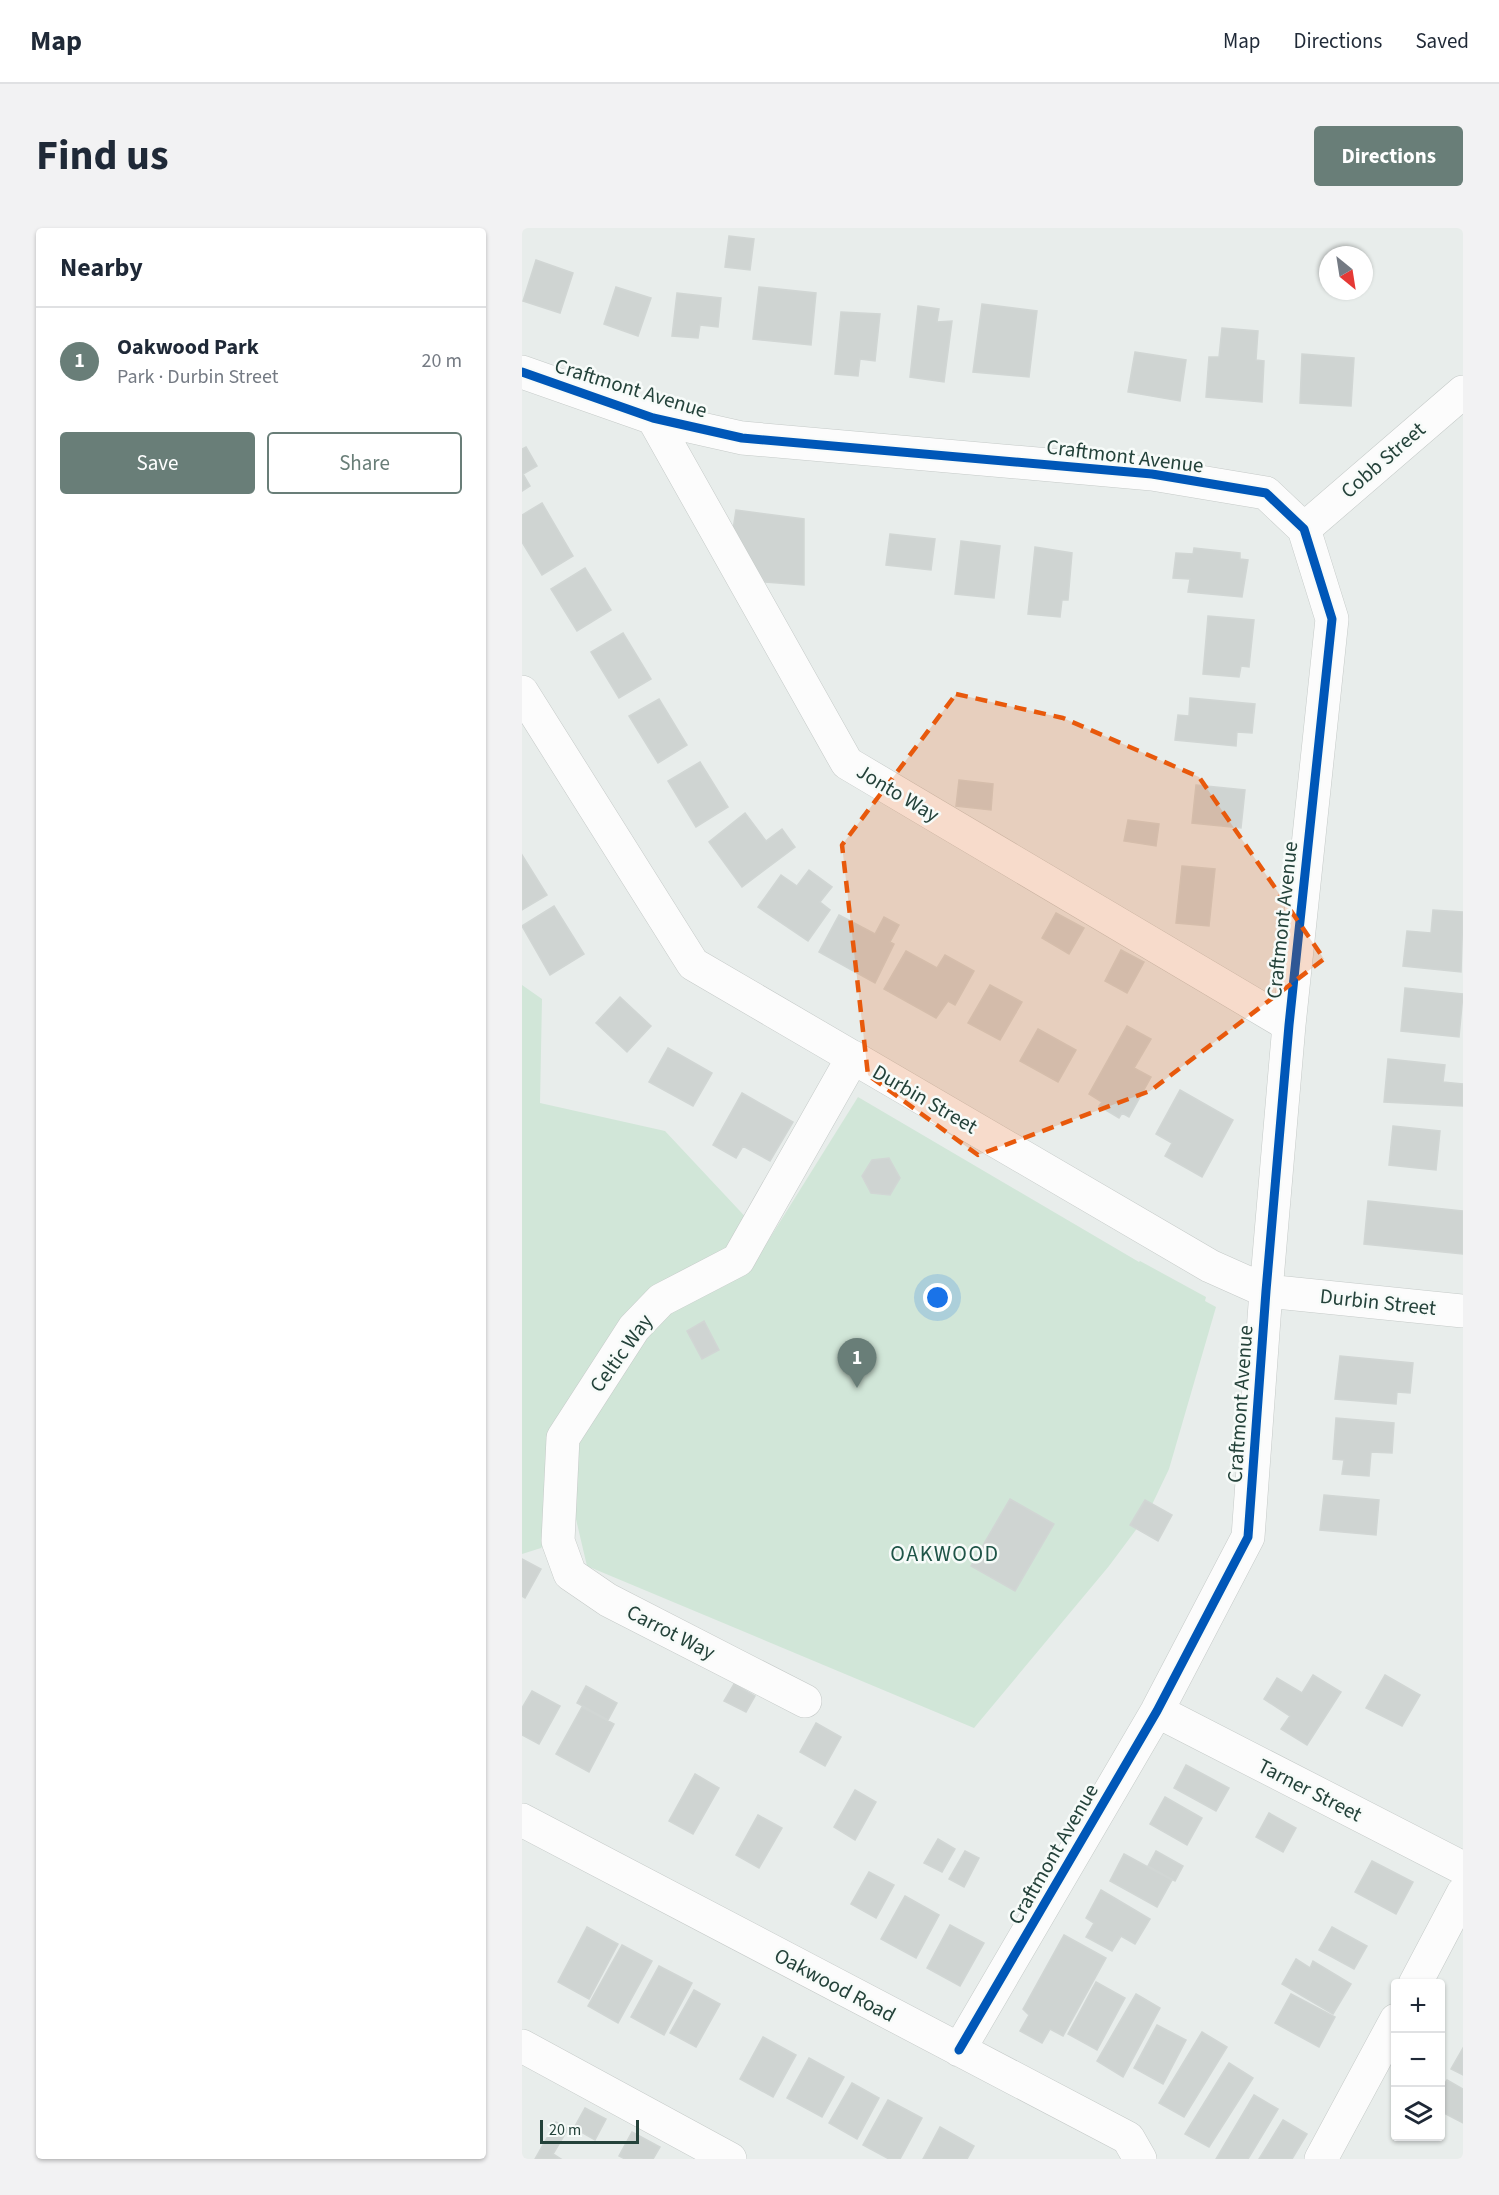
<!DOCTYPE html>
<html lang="en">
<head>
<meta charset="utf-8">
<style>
	:root { --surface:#fff; --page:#f2f2f3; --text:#1f2937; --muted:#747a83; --line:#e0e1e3; --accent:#697e78 }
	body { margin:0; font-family:"Source Sans 3",sans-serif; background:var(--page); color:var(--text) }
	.controls { position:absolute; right:18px; bottom:18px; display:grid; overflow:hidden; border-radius:6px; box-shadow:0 2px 4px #0004 }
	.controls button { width:54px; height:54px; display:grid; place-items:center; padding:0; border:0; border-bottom:2px solid var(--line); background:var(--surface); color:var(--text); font:30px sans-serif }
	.compass { position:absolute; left:797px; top:18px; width:54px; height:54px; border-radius:50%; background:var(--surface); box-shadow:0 2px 4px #0004; rotate:150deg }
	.scale { position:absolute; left:18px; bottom:15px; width:99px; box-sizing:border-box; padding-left:6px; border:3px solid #24423a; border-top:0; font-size:16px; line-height:21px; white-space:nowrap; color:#24423a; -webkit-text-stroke:4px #f7fbf9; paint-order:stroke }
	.you { position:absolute; left:416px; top:1070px; width:21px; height:21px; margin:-15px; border:4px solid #fff; border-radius:50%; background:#1a73e8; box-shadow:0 0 0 9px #1a73e833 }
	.badge { display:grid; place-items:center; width:39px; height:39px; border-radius:50%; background:var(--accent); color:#fff; font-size:20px; font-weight:700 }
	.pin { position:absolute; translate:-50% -50px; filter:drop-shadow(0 2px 3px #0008) }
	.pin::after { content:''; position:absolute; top:32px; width:21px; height:18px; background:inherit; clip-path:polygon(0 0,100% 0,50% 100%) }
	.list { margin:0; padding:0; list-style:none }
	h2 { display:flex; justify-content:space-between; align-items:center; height:78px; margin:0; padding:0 24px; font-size:26px }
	h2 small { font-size:20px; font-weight:400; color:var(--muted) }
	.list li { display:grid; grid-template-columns:39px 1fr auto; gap:18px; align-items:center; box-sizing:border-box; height:108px; padding:0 24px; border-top:2px solid var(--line) }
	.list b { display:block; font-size:22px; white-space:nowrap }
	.list p { margin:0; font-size:20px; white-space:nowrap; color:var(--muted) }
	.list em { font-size:20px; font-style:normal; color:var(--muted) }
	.actions { display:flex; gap:12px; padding:18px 24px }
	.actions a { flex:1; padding:14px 0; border:2px solid var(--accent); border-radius:6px; text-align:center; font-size:21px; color:var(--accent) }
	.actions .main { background:var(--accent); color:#fff }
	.icon { flex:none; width:33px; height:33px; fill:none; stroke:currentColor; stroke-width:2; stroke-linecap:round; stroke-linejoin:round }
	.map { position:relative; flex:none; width:941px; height:1931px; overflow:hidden; border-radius:6px }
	header { display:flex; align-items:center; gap:36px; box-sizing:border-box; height:84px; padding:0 30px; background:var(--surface); border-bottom:2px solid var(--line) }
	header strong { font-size:28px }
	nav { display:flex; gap:33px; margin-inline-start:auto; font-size:21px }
	.intro { display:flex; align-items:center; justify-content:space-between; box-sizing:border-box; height:144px; padding:0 36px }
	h1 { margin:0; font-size:42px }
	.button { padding:15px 27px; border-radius:6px; background:var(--accent); color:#fff; font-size:21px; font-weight:700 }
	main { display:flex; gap:36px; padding:0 36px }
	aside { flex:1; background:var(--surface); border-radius:6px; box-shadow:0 2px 4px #0004 }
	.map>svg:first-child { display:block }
	.green { fill:#d1e6d8 }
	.building { fill:#cfd4d2; stroke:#d1d6d4; stroke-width:1.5 }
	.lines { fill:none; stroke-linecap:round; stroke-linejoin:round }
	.minor-casing { stroke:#c5cac8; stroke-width:34 }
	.minor { stroke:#fcfcfc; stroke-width:33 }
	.cycleway-casing { stroke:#f7fbf9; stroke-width:13 }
	.cycleway { stroke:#0057b8; stroke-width:9 }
	.marked { fill:#e8590c; fill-opacity:0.2; stroke:#e8590c; stroke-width:4.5; stroke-dasharray:12 8; stroke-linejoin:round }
	.labels { text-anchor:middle; stroke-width:5; stroke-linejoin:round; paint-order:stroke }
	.street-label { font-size:21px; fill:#24423a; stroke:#f7fbf9 }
	.neighbourhood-label { font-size:22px; letter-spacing:1.5px; fill:#1f5548; stroke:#f7fbf9 }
</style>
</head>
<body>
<header>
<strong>Map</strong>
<nav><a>Map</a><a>Directions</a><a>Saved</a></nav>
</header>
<div class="intro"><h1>Find us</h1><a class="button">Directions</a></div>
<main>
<aside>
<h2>Nearby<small></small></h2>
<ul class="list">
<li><span class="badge">1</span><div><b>Oakwood Park</b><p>Park · Durbin Street</p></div><em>20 m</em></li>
</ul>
<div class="actions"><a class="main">Save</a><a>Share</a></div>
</aside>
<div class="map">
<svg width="941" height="1931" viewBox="0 0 941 1931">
	<rect width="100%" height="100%" fill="#e8edeb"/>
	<path class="green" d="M0,757L20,771L18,875L143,903L246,1013L336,869L617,1034L618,1033L684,1069L683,1073L694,1079L647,1241L625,1287L587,1338L452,1500L65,1338L53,1287L48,1285L19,1320L0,1326Z"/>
	<path class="building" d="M207,8L232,11L228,42L203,39Z
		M14,32L51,45L38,85L1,73Z
		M94,59L129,70L116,108L82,96Z
		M237,59L294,65L289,117L231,111Z
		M155,65L199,70L196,99L178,97L176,110L150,108Z
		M460,76L515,83L507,149L451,144Z
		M396,78L417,81L415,94L430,93L422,154L388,149Z
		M319,84L358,86L353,133L338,131L336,148L313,146Z
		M700,100L736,103L734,132L742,133L740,174L684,169L687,129H697Z
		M613,124L664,132L658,173L606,164Z
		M780,126L832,130L829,178L778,175Z
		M4,219L15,238L1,246L8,258L0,263V221Z
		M20,275L51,328L20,347L0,314V287Z
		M214,282L282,291V357L243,354L210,308Z
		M368,306L413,311L409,342L364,337Z
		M439,313L478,318L472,370L433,366Z
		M513,319L550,325L546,372H540L538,389L506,386Z
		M672,320L718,325V331L726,332L720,369L666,364L668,351L651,350L654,325L671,326Z
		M63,340L89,382L55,403L29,361Z
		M686,388L732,392L727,439L719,438L717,449L681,446Z
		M101,405L129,451L97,470L69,424Z
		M668,470L733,476L730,505L715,504L714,518L653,512L656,487L667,488Z
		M137,471L165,517L136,535L107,488Z
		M178,534L206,579L174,599L146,553Z
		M437,552L471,556L469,582L434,578Z
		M674,557L723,562L719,600L670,595Z
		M223,585L244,613L260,601L273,619L220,659L187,614Z
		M606,592L637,596L634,618L602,613Z
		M0,627L25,667L0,682Z
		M660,638L693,641L687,698L654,695Z
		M287,642L310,659L298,674L308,682L286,713L236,679L259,647L275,658Z
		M32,678L62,726L28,747L0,698Z
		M911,682L941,684L939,744L881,738L885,703L909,705Z
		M534,685L562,700L547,726L520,710Z
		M317,687L353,706L362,689L377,697L368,714L372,716L353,755L297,724Z
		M599,722L622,734L605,765L583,753Z
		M384,723L415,740L423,727L452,743L433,777L426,773L414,790L362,761Z
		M468,757L500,774L478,812L446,795Z
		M883,760L941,766L937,809L879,803Z
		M98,769L129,798L105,824L74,795Z
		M605,798L629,811L612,840L629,849L607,889L600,885L597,890L577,878L580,874L567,866Z
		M516,801L554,822L536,854L498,833Z
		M146,820L190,845L171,878L127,854Z
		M866,831L923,837L921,854L941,856V878L862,874Z
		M658,862L711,892L680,949L643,928L650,915L634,906Z
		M220,865L271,894L248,933L221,918L214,930L191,917Z
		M871,898L918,903L914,942L867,937Z
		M367,930L378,950L368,967L349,965L340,948L350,932Z
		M846,973L941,983V1026L842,1016Z
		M182,1093L197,1122L180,1131L165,1103Z
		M818,1128L891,1135L888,1165L875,1164L874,1176L813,1171Z
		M814,1190L872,1195L870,1225L849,1224L847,1248L820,1246L822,1232L811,1231Z
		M802,1267L857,1272L854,1307L798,1302Z
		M488,1271L532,1296L493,1363L449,1338Z
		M623,1272L650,1287L636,1313L608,1297Z
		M0,1331L19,1341L3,1370L0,1368Z
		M791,1447L819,1464L785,1517L759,1501L768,1488L742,1471L755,1450L780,1465Z
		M863,1447L898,1467L880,1498L844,1480Z
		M212,1456L233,1468L224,1484L202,1473Z
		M64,1458L95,1475L86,1492L55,1475Z
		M10,1463L38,1478L17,1516L0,1507V1480Z
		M60,1479L92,1496L67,1544L34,1526Z
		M294,1495L319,1509L303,1538L278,1524Z
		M664,1537L707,1560L694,1583L652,1560Z
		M173,1546L197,1560L171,1606L147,1593Z
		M333,1562L354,1574L333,1612L312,1599Z
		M643,1569L680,1590L665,1617L628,1596Z
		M747,1585L774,1600L761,1624L734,1609Z
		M236,1587L260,1600L237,1640L214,1627Z
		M416,1611L433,1621L420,1644L402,1635Z
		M443,1623L457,1630L442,1659L427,1651Z
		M634,1623L661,1638L653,1653L626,1638Z
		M602,1626L650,1652L635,1679L588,1653Z
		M850,1633L891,1654L874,1686L833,1664Z
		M347,1644L372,1657L354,1690L329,1676Z
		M579,1662L628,1691L613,1716L599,1708L590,1723L564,1709L572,1695L564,1690Z
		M383,1668L417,1687L394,1730L359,1711Z
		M428,1697L462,1715L438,1758L405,1740Z
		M65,1699L96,1716L67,1771L36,1754Z
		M810,1699L845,1718L832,1741L797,1722Z
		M542,1707L584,1730L541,1808L528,1801L520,1815L498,1803L507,1787L501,1781Z
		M100,1717L130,1733L96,1795L66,1778Z
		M774,1731L788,1740L791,1733L829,1756L811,1786L760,1756Z
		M137,1738L170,1755L142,1807L109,1789Z
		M574,1754L603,1770L575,1822L546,1806Z
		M172,1762L198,1776L174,1819L148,1805Z
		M614,1766L638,1780L601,1849L575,1833Z
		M769,1766L813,1789L797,1819L753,1795Z
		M635,1797L664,1812L641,1856L612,1840Z
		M680,1804L705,1819L662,1889L637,1875Z
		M241,1809L274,1827L251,1869L218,1851Z
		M941,1820V1847L929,1841Z
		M287,1830L322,1849L300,1889L265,1870Z
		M707,1835L731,1850L687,1919L663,1906Z
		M925,1852L941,1861V1895L918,1883V1863Z
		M330,1855L357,1870L335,1911L307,1895Z
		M732,1867L756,1881L726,1931H694Z
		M366,1872L400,1890L378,1931H367L341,1917Z
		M63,1880L84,1891L73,1912L52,1900Z
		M761,1892L785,1906L770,1931H737Z
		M34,1894L46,1901L31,1926L39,1931H13Z
		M418,1899L452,1918L445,1931H401Z
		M110,1904L138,1919L131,1931H103L97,1928Z"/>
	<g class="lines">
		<g class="minor-casing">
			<path id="minor" d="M0,144L131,190L220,210L630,246L744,265L782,301L810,391L767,797L744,1063L726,1309L635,1483L437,1822
				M131,190L325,535L767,797
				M782,301L941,164
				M0,464L171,736L688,1038L744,1063L941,1083
				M283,1473L86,1372L48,1346L36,1313L41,1210L112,1100L139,1072L216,1032L331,829
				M635,1483L941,1640
				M0,1592L606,1910L618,1931
				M893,1756L941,1665
				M0,1818L208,1931
				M799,1931L874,1792"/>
		</g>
		<use href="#minor" class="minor"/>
		<g class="cycleway-casing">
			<path id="cycleway" d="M0,144L131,190L220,210L630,246L744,265L782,301L810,391L767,797L744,1063L726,1309L635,1483L437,1822"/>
		</g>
		<use href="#cycleway" class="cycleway"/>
	</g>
	<path class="marked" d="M434,466L541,490L677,549L802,731L628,863L456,927L346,847L320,617Z"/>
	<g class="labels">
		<g class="street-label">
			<text transform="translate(109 160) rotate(17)" y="7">Craftmont Avenue</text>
			<text transform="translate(603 228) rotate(7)" y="7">Craftmont Avenue</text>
			<text transform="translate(861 232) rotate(-41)" y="7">Cobb Street</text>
			<text transform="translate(376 565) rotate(31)" y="7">Jonto Way</text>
			<text transform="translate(760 692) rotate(-84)" y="7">Craftmont Avenue</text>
			<text transform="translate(403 871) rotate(30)" y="7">Durbin Street</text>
			<text transform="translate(856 1074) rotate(6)" y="7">Durbin Street</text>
			<text transform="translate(99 1125) rotate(-54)" y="7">Celtic Way</text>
			<text transform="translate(718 1176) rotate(-86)" y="7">Craftmont Avenue</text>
			<text transform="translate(149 1404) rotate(27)" y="7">Carrot Way</text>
			<text transform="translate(788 1562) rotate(27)" y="7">Tarner Street</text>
			<text transform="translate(531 1626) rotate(-60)" y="7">Craftmont Avenue</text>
			<text transform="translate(313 1757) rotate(28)" y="7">Oakwood Road</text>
		</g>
		<g class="neighbourhood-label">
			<text x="423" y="1333">OAKWOOD</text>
		</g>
	</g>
</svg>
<div class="controls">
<button>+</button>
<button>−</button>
<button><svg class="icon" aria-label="layers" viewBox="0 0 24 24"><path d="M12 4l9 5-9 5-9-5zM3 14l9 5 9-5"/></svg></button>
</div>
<svg class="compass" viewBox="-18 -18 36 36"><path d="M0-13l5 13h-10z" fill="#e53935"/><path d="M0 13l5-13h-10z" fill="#747a83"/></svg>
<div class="scale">20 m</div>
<div class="you"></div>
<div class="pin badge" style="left:335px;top:1160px">1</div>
</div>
</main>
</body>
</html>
